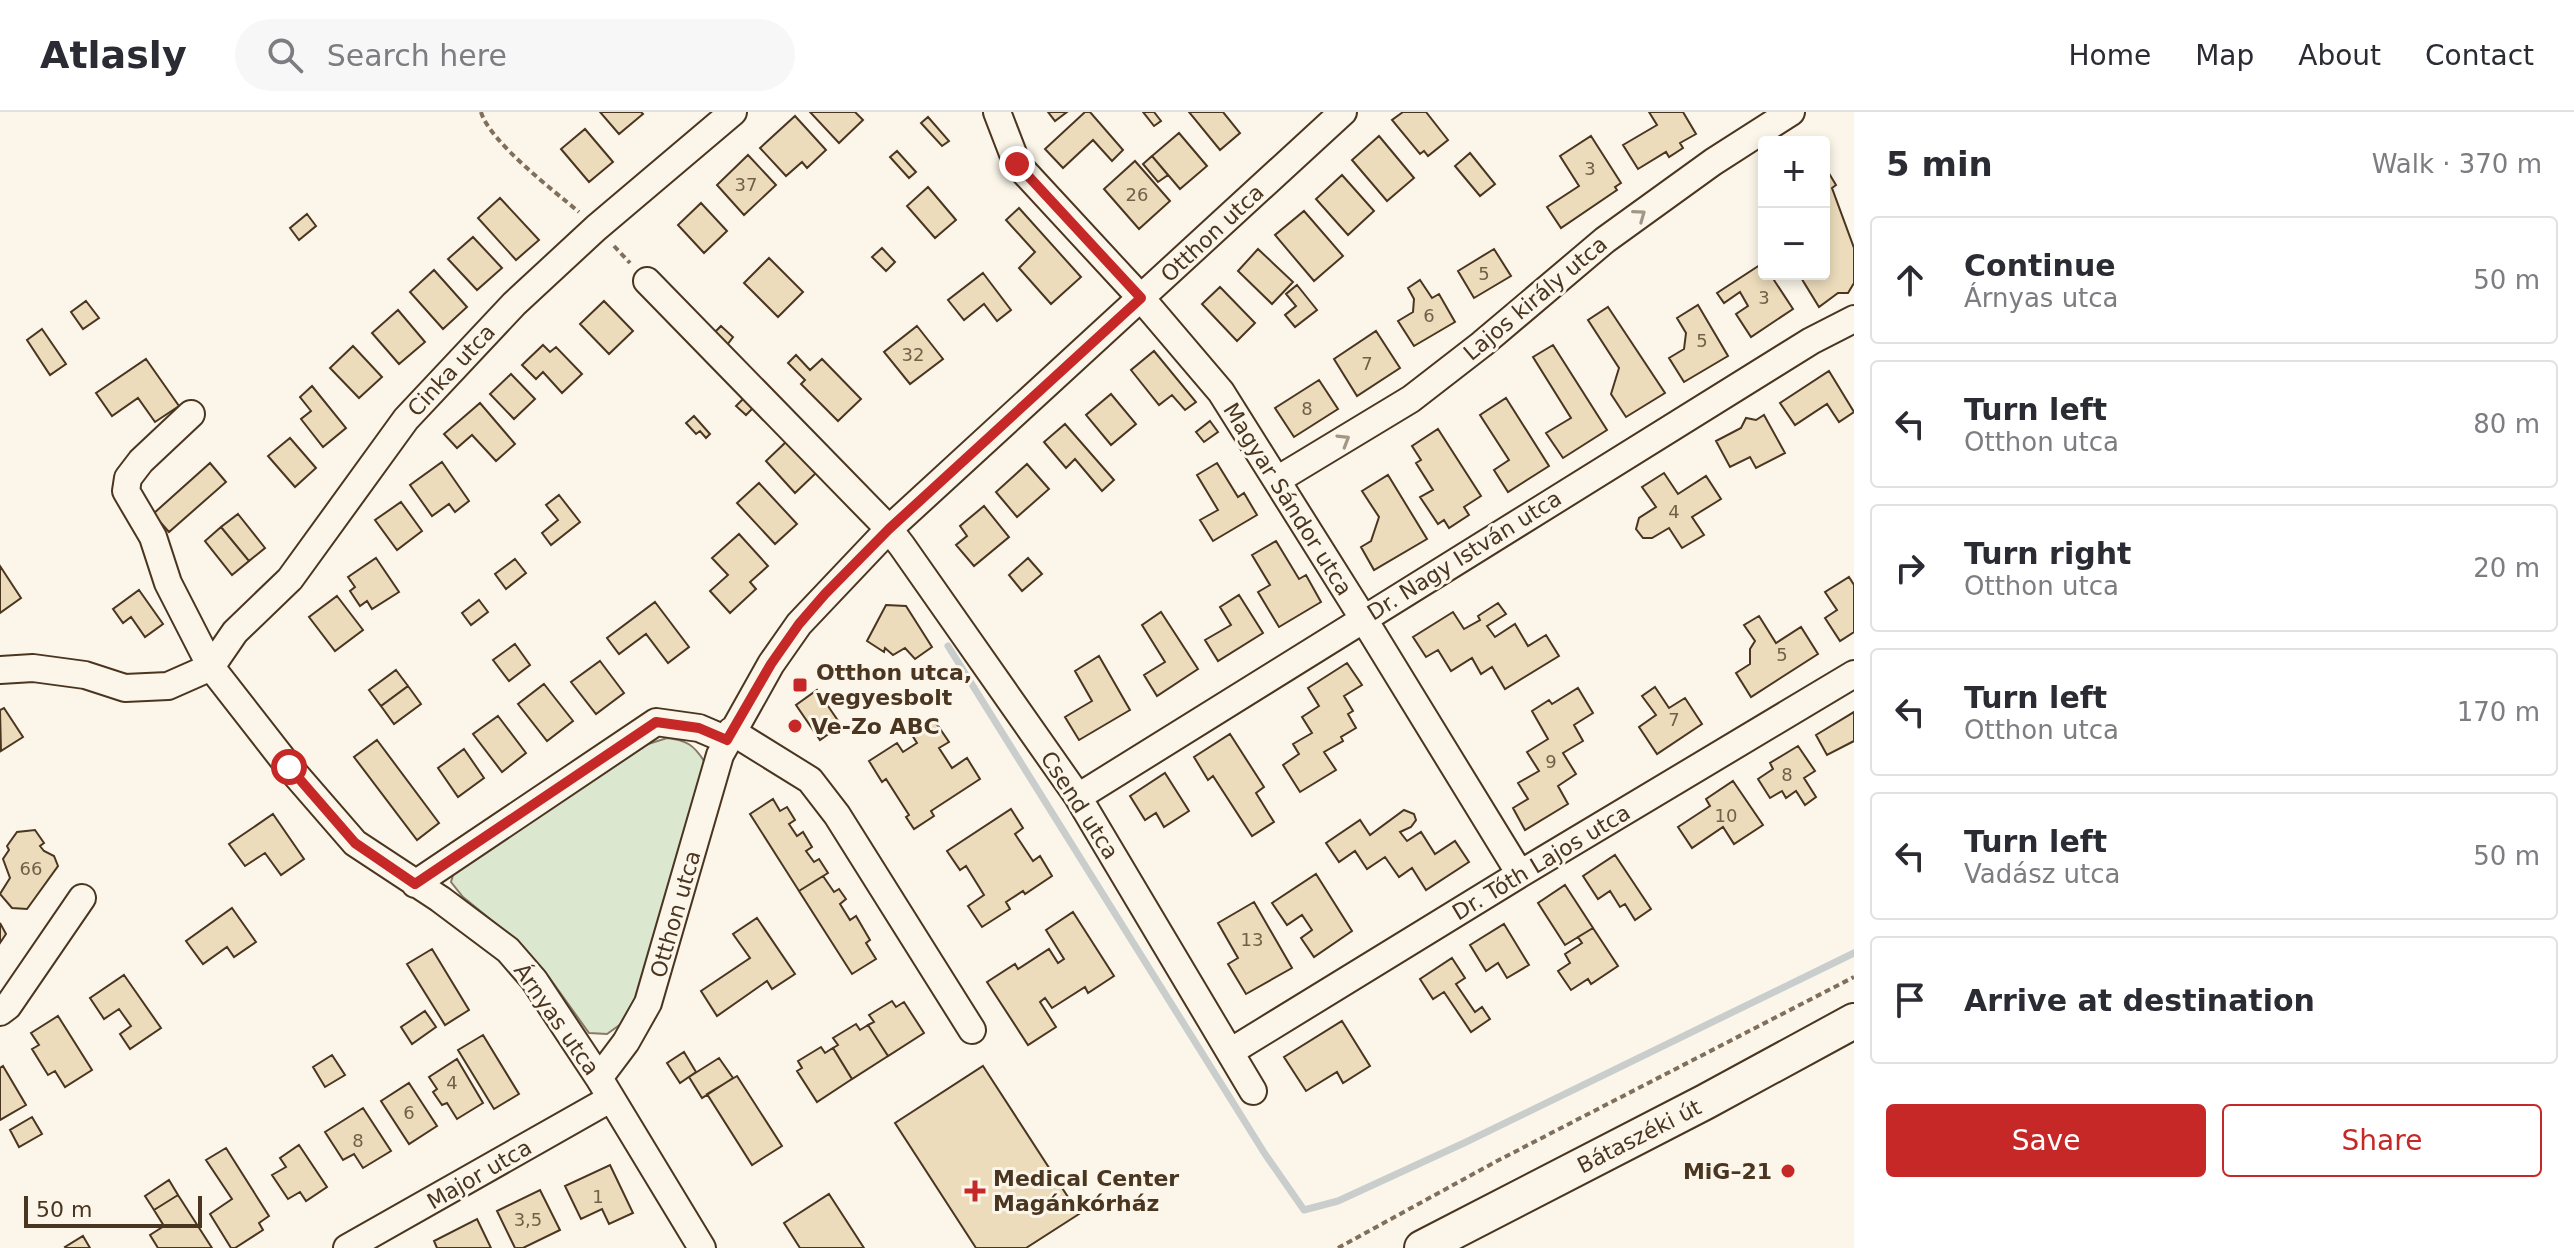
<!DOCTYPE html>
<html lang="en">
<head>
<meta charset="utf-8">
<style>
	:root { --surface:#fff; --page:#f7f7f7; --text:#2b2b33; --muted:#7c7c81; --line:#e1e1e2; --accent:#c62828 }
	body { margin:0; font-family:"DejaVu Sans",sans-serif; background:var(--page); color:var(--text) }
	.controls { position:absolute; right:24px; top:24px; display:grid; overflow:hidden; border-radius:8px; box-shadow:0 4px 12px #0003 }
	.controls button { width:72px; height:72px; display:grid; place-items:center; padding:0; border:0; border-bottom:2px solid var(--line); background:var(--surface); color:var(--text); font:40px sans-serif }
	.scale { position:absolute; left:24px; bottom:20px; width:178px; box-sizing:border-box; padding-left:8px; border:4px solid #4a3520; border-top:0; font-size:22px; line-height:28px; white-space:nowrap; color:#4a3520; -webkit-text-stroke:6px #fbf6e9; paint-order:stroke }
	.stop { position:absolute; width:24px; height:24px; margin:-18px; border:6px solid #c62828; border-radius:50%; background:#fff }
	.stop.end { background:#c62828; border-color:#fff; box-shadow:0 2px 8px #0008 }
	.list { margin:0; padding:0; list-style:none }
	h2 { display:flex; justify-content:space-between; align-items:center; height:104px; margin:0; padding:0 32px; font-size:34px }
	h2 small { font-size:26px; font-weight:400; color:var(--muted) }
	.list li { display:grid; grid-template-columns:52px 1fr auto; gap:24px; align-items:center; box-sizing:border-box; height:128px; margin:0 16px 16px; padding:0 16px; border:2px solid var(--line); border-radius:8px }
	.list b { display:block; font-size:30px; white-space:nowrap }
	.list p { margin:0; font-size:26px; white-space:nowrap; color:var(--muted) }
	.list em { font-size:26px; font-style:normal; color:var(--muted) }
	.actions { display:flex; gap:16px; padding:24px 32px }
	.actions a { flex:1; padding:18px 0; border:2px solid var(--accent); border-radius:8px; text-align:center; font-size:28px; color:var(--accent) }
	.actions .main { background:var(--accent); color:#fff }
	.icon { flex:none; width:44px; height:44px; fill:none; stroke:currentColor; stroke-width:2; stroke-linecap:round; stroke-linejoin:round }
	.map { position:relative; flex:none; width:1854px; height:1136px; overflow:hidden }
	header { display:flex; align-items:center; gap:48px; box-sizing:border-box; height:112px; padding:0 40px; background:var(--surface); border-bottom:2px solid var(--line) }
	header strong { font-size:38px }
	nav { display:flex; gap:44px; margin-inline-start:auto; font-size:28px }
	.search { width:560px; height:72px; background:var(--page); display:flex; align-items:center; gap:20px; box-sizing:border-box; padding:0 28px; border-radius:44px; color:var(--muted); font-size:30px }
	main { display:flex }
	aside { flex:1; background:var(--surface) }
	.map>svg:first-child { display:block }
	.green { fill:#dce7d0; stroke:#887966; stroke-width:2 }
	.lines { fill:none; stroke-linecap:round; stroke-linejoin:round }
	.stream { stroke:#c9cecd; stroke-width:7 }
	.building { fill:#ecdcbc; stroke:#4a3520; stroke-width:2 }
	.minor-casing { stroke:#4a3520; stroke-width:30 }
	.major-casing { stroke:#4a3520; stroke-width:38 }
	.path { stroke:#7f6f5c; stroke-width:4; stroke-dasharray:6 4; stroke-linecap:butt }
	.minor { stroke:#fbf6e9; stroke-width:26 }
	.major { stroke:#fbf6e9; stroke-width:34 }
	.oneway { stroke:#a29684 }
	.route { stroke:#c62828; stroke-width:10 }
	.poi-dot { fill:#c62828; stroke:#fbf6e9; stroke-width:3 }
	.labels { text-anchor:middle; stroke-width:6; stroke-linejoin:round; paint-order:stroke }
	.number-label { font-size:18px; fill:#725f47 }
	.street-label { font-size:22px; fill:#4a3520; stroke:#fbf6e9 }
	.poi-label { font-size:22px; font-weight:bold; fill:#4a3520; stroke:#fbf6e9; text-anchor:start }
</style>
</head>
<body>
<header>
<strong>Atlasly</strong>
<div class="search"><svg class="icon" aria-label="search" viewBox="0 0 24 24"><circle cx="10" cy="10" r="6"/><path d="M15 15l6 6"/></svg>Search here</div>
<nav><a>Home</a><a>Map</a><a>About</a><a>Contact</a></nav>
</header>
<main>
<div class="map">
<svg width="1854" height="1136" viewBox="0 0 1854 1136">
	<rect width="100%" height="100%" fill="#fbf6e9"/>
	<path class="green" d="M667,626C686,628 694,633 704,649L701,665L644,873L625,909L607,922L589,921L548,864L517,829L463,785L451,770L455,756L645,633Z"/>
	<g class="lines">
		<path class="stream" d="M948,534L1265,1042L1304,1098L1338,1089L1464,1031L1854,841"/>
	</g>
	<path class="building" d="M600,0H641L643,2L619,22Z
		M810,0H855L863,8L839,31Z
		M1048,0H1067L1055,9Z
		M1085,0H1090L1123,38L1112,49L1093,28L1063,56L1045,37Z
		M1143,0H1154L1161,9L1154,14Z
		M1189,0H1223L1240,21L1220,38Z
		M1403,0H1426L1448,28L1428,44L1424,39L1420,42L1392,8Z
		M1649,0H1683L1696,22L1680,31L1683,36L1669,45L1666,40L1638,57L1623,33L1657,13Z
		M795,4L826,38L807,56L802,50L786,64L760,36Z
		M928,5L949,29L942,34L921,11Z
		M585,17L613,50L589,70L561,37Z
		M1179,21L1207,54L1180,77L1152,44Z
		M1379,24L1414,66L1387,89L1352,48Z
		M1591,24L1621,71L1615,75L1617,78L1561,116L1547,95L1579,74L1560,44Z
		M897,39L916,60L909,66L890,45Z
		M1470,41L1495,72L1480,84L1455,54Z
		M748,43L776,73L744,103L717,73Z
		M1152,44L1168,63L1158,70L1143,52Z
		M1135,49L1170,89L1139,117L1104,77Z
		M1824,53L1836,73L1832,76L1854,136V171L1848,181H1838L1819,195L1800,164L1824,162Z
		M1342,63L1374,99L1348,123L1316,87Z
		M928,75L956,108L935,126L907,94Z
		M500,86L539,128L516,148L478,106Z
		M701,91L727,119L704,141L678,113Z
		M1019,96L1081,165L1051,192L1019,156L1035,140L1006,108Z
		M1304,99L1343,144L1314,169L1275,123Z
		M307,102L316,114L299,128L290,116Z
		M473,125L502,156L477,178L448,147Z
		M882,136L895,150L886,159L872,145Z
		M1258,137L1293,170L1272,192L1238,159Z
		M1494,137L1511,164L1474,186L1458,159Z
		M769,146L803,180L778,205L744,171Z
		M1763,151L1764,162H1770L1793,197L1751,225L1736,202L1748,194L1740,180L1724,191L1717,181Z
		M434,158L467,195L443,217L410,180Z
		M983,161L1011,198L997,209L984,192L964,208L948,188Z
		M1420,168L1432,186L1439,182L1455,210L1414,234L1398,209L1413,200L1414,187L1408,176Z
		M1297,173L1317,198L1295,215L1285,203L1296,194L1286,182Z
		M1220,175L1255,211L1237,229L1202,192Z
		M86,189L99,206L83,217L71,200Z
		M604,189L633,219L609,242L580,212Z
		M1698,193L1728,244L1684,270L1669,246L1684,237L1686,221L1677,206Z
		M1608,195L1665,281L1626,305L1611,282L1619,256L1588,208Z
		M398,198L425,230L399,252L372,221Z
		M721,214L733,225L727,233L714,221Z
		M917,214L943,247L910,272L884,240Z
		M42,217L66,252L50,263L27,228Z
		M1376,219L1400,256L1357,284L1334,247Z
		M543,233L550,240L556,235L582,262L562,281L543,260L536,267L522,253Z
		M1553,233L1607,318L1563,346L1546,321L1571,306L1533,245Z
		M353,234L382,265L359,286L330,256Z
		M1154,239L1196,290L1185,298L1172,283L1159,293L1131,258Z
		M796,243L810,258L822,247L861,287L838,309L801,272L805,268L788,251Z
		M146,247L179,294L155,310L138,286L112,304L96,281Z
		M1829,259L1854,300L1839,310L1827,292L1795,313L1780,291Z
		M511,262L535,287L514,307L490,282Z
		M1319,268L1338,297L1294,325L1275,296Z
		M312,274L346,316L323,335L301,307L311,299L300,285Z
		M1111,282L1136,312L1111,333L1086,303Z
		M744,286L753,296L746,303L736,294Z
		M1506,286L1549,354L1508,380L1494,358L1509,348L1480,303Z
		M480,291L515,332L496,349L472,323L457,336L444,322Z
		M1764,303L1785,341L1756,356L1750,345L1730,355L1716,329L1741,316L1746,306L1756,308Z
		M694,304L710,322L706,326L700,319L696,322L686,311Z
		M1210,309L1218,320L1204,330L1196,320Z
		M1065,312L1114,368L1102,379L1075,347L1066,356L1044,330Z
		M1438,317L1481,384L1464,395L1469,403L1449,416L1444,408L1438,412L1420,385L1433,378L1416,351L1421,348L1412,334Z
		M290,326L316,356L295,375L268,344Z
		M787,329L817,360L795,381L766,349Z
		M442,350L469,389L455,400L449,392L432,404L410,373Z
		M210,351L226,370L169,420L153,402Z
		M1217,351L1238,385L1244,381L1257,403L1213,429L1200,408L1218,398L1197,363Z
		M1027,352L1049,377L1017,405L996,380Z
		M1664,361L1678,382L1706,364L1721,387L1692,405L1704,423L1682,436L1669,416L1652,426H1643L1636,417L1639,406L1656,395L1642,375Z
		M1388,363L1427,427L1374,458L1361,435L1371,429L1379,405L1362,379Z
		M759,371L797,412L775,432L737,391Z
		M559,383L580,410L551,433L542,421L558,408L546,393Z
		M401,390L422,419L397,438L375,408Z
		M984,394L1009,425L974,454L956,433L967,424L960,414Z
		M238,402L265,436L249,449L221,415Z
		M221,415L249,449L232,463L205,429Z
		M739,422L768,454L750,470L756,477L730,501L710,479L728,463L712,446Z
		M1276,429L1299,467L1306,463L1321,490L1279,515L1258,480L1270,473L1252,443Z
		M376,446L399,480L372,497L367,489L360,494L350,479L355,475L348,465Z
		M1028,446L1042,462L1022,479L1009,463Z
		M515,447L526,461L506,477L495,462Z
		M0,454L21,486L0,501Z
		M1849,465L1854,473V520L1840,529L1825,506L1837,498L1825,480Z
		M139,478L163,512L145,525L131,505L123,511L113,497Z
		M1239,483L1263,521L1218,549L1205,528L1231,513L1220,495Z
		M337,484L363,518L335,539L309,505Z
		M479,488L488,500L471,513L462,501Z
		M655,490L689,535L668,551L646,522L619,542L607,526Z
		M1498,491L1506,502L1487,514L1495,525L1515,512L1528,534L1546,523L1559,544L1505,577L1492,555L1481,562L1472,546L1451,559L1438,538L1426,545L1413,525L1453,500L1464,517L1480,508L1478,504Z
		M886,493L906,494L932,535L915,547L905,536L893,543L885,536L884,540L867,529Z
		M1161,500L1198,557L1157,584L1144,563L1165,550L1142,513Z
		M1759,504L1776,531L1801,515L1818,542L1751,585L1736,561L1750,552V537L1755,529L1744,513Z
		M515,532L530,553L509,569L493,548Z
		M1099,544L1130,598L1079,628L1065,605L1092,589L1075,559Z
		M600,549L624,581L596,602L571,570Z
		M1347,551L1362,573L1344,584L1353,599L1348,602L1356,616L1341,625L1343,629L1324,640L1336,658L1300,680L1283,653L1299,642L1293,632L1312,621L1302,605L1319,594L1308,576Z
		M396,558L408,574L381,594L369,578Z
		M544,572L573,609L547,629L518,592Z
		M408,574L421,592L394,612L381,594Z
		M1655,575L1669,596L1685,586L1702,612L1657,642L1639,615L1656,603L1642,584Z
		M1578,576L1593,601L1574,613L1583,629L1563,641L1576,662L1558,674L1568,692L1525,718L1513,696L1528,687L1518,671L1539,659L1527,640L1548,627L1532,599L1549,588L1552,592Z
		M817,578L841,613L820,628L796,593Z
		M4,596L23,625L1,639L0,598Z
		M1854,600V629L1827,643L1816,623Z
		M498,604L526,641L502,660L473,622Z
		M934,608L949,630L939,636L952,656L967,646L980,667L931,699L934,704L914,717L906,705L909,703L886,667L882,670L869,649L897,631L903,640L917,631L912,623Z
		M1230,622L1264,675L1256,681L1274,710L1252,724L1213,664L1208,668L1194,645Z
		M377,628L439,711L417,728L354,645Z
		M1798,634L1815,659L1804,666L1816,685L1805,693L1796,679L1786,686L1782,679L1770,686L1758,667L1773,657L1770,651Z
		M464,637L484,666L458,685L438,656Z
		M1165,661L1189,699L1164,715L1156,701L1145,708L1130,684Z
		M1733,669L1763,713L1734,732L1723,715L1692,736L1678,715L1710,694L1706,687Z
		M773,687L780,699L787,695L795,708L789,712L797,724L803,720L812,735L806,739L814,750L819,747L828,761L799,779L750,702Z
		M1011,697L1023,716L1015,722L1033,749L1040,744L1052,764L1025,782L1023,779L1006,790L1010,797L982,815L968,794L984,783L966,754L960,758L947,739Z
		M1404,698L1414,702L1416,708L1411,715L1400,720L1407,729L1421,720L1435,742L1455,729L1469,750L1426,778L1412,756L1399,765L1385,745L1367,757L1355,739L1339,750L1326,731L1360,708L1370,723Z
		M273,702L304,747L281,763L265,741L245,754L229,732Z
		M35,718L44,731L40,734L44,739L54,744L58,754L27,797L12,796L0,782L10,766L3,747L9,738L7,734L17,720Z
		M1615,743L1651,797L1635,808L1625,792L1620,795L1610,779L1598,787L1583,764Z
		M1316,762L1352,819L1314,845L1301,826L1312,818L1302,803L1287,813L1272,791Z
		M823,764L834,780L839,777L846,787L840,792L850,808L856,804L870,828L866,831L876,847L852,862L799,779Z
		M1565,773L1593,816L1565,833L1538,791Z
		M1254,790L1292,856L1246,882L1228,852L1238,846L1218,811Z
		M232,796L256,830L234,845L227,835L203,852L186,829Z
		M1073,800L1114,864L1088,881L1085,875L1052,896L1045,886L1040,890L1056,915L1028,933L987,870L1015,852L1018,857L1049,837L1058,851L1064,847L1046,818Z
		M757,806L795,862L772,877L767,869L717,904L701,879L750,846L733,822Z
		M0,811L6,822L0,831Z
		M1504,812L1529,853L1507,866L1498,851L1486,859L1470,833Z
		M1593,816L1618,854L1591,872L1588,867L1571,878L1558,859L1570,851L1565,842L1582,831L1578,825Z
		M432,837L469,898L445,913L407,852Z
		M1452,846L1465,866L1456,872L1475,900L1482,895L1490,907L1471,920L1444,880L1433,887L1420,867Z
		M124,863L161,916L130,937L120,922L131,914L119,897L104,907L90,886Z
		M892,889L896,895L904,890L924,921L888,944L868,913L874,910L869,903Z
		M425,899L436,915L412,932L401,915Z
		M58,904L92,958L65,975L55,959L48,963L32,937L39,933L31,921Z
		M1342,909L1370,954L1343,971L1337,960L1306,979L1284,945Z
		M856,912L860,918L868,913L888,944L852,967L833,936L838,933L833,926Z
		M483,923L519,982L494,997L458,938Z
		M821,935L825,941L833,936L852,967L817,990L797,959L802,956L798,949Z
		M684,940L696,960L680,971L667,951Z
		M332,943L345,963L325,975L313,955Z
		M719,946L733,966L702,986L689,965Z
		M457,947L483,991L457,1007L447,991L442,993L433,980L437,977L429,965Z
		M3,954L26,993L0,1008V956Z
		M983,954L1079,1102L1026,1136H976L895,1011Z
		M737,964L782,1034L752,1053L707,982Z
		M409,971L437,1014L409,1032L381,989Z
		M363,996L391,1039L363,1056L354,1042L343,1048L325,1020Z
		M32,1005L42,1022L19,1035L10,1018Z
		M299,1033L327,1075L306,1089L300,1080L288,1087L272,1063L286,1055L280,1046Z
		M226,1036L269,1104L259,1111L263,1118L235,1136H231L210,1102L232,1087L206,1048Z
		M610,1053L633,1101L609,1112L602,1097L581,1107L565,1074Z
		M169,1068L178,1083L154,1098L145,1084Z
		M540,1078L560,1118L523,1136H515L497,1099Z
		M829,1082L864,1136H800L784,1111Z
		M178,1083L212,1136H158L150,1123L164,1114L154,1098Z
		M477,1107L491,1136H437L434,1129Z
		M83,1124L90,1136H66L65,1135Z"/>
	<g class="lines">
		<g class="minor-casing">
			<path id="minor" d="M997,0L1017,52L1141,186L1221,280L1363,506L1520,762
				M647,169L889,417L902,434L1078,685L1253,979
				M191,302L141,349L128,366L126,379L153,425L168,471L211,555L289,655L355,731L440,787L508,838L534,868L599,966L702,1136
				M1277,368L1411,287L1482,232L1605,128L1713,50L1791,0
				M211,555L235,520L290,467L406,307L514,192L596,116L733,0
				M0,558L33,556L85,563L125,576L168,574L211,555
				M731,619L810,668L837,703L972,918
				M1078,685L1811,229L1854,207
				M415,772L656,610L699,616L727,628
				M0,900L8,894L82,786
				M1230,940L1520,762L1854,562
				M599,966L626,930L648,891L720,643L771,552L799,512L889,417L1343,0
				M347,1136L610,987"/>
		</g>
		<g class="major-casing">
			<path id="major" d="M1422,1136L1705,990L1854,909"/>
		</g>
		<path class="path" d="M481,0C489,29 554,79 579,100
			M614,134L630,151
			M1338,1136L1497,1049L1854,865"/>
		<use href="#minor" class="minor"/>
		<use href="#major" class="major"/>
	</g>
	<defs><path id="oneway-chevron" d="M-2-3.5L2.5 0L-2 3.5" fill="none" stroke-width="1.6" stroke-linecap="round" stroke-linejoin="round" transform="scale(2)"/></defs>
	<g class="oneway">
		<use href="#oneway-chevron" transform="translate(1640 103) rotate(-36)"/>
		<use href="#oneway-chevron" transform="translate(1344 328) rotate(-31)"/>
	</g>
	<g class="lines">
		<path class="route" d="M289,655L355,731L415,772L656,610L699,616L727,628L771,552L799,512L825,482L889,417L1141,186L1017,52"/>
	</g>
	<g class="poi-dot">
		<rect x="792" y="565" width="16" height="16" rx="4"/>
		<circle cx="795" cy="614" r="8"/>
		<circle cx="1788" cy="1059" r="8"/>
		<path d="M971 1067h8v8h8v8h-8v8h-8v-8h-8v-8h8z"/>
	</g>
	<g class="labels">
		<g class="number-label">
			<text x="1590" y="63">3</text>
			<text x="746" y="79">37</text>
			<text x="1137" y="89">26</text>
			<text x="1484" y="168">5</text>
			<text x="1764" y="192">3</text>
			<text x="1429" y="210">6</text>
			<text x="1702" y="235">5</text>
			<text x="913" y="249">32</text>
			<text x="1367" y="258">7</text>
			<text x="1307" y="303">8</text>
			<text x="1674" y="406">4</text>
			<text x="1782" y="549">5</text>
			<text x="1674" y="614">7</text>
			<text x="1551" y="656">9</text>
			<text x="1787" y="669">8</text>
			<text x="1726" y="710">10</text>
			<text x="31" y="763">66</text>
			<text x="1252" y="834">13</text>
			<text x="452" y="977">4</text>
			<text x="409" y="1007">6</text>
			<text x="358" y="1035">8</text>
			<text x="598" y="1091">1</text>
			<text x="528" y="1114">3,5</text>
		</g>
		<g class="street-label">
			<text transform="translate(1212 121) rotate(-43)" y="8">Otthon utca</text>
			<text transform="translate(1535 186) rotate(-40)" y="8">Lajos király utca</text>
			<text transform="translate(451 258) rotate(-47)" y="8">Cinka utca</text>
			<text transform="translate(1288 387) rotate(58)" y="8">Magyar Sándor utca</text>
			<text transform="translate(1464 443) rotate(-32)" y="8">Dr. Nagy István utca</text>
			<text transform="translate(1080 693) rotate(57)" y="8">Csend utca</text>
			<text transform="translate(1541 750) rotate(-31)" y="8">Dr. Tóth Lajos utca</text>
			<text transform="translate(675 802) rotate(-74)" y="8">Otthon utca</text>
			<text transform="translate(557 907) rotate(55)" y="8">Árnyas utca</text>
			<text transform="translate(1639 1024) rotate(-27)" y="8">Bátaszéki út</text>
			<text transform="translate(479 1062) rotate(-30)" y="8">Major utca</text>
		</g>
		<g class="poi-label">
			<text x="816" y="568">Otthon utca,<tspan x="816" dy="25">vegyesbolt</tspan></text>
			<text x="811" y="622">Ve-Zo ABC</text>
			<text x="1772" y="1067" text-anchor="end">MiG–21</text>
			<text x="993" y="1074">Medical Center<tspan x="993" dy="25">Magánkórház</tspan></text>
		</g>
	</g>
</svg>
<div class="controls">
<button>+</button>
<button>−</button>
</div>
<div class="scale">50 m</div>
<div class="stop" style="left:289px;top:655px"></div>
<div class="stop end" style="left:1017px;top:52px"></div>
</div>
<aside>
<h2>5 min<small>Walk · 370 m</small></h2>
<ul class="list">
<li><svg class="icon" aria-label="ahead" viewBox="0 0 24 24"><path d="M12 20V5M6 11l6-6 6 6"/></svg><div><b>Continue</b><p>Árnyas utca</p></div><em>50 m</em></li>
<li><svg class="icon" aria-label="left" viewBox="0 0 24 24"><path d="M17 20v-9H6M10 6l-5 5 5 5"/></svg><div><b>Turn left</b><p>Otthon utca</p></div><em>80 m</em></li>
<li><svg class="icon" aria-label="right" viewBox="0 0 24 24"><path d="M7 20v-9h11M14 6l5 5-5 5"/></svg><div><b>Turn right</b><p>Otthon utca</p></div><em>20 m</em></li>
<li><svg class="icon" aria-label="left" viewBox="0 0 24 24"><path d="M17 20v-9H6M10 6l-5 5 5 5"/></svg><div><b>Turn left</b><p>Otthon utca</p></div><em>170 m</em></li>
<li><svg class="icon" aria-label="left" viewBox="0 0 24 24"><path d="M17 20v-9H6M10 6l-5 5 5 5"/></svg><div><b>Turn left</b><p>Vadász utca</p></div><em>50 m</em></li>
<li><svg class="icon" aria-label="arrive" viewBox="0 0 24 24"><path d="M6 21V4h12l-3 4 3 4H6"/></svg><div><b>Arrive at destination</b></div></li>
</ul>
<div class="actions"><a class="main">Save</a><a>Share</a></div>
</aside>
</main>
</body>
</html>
